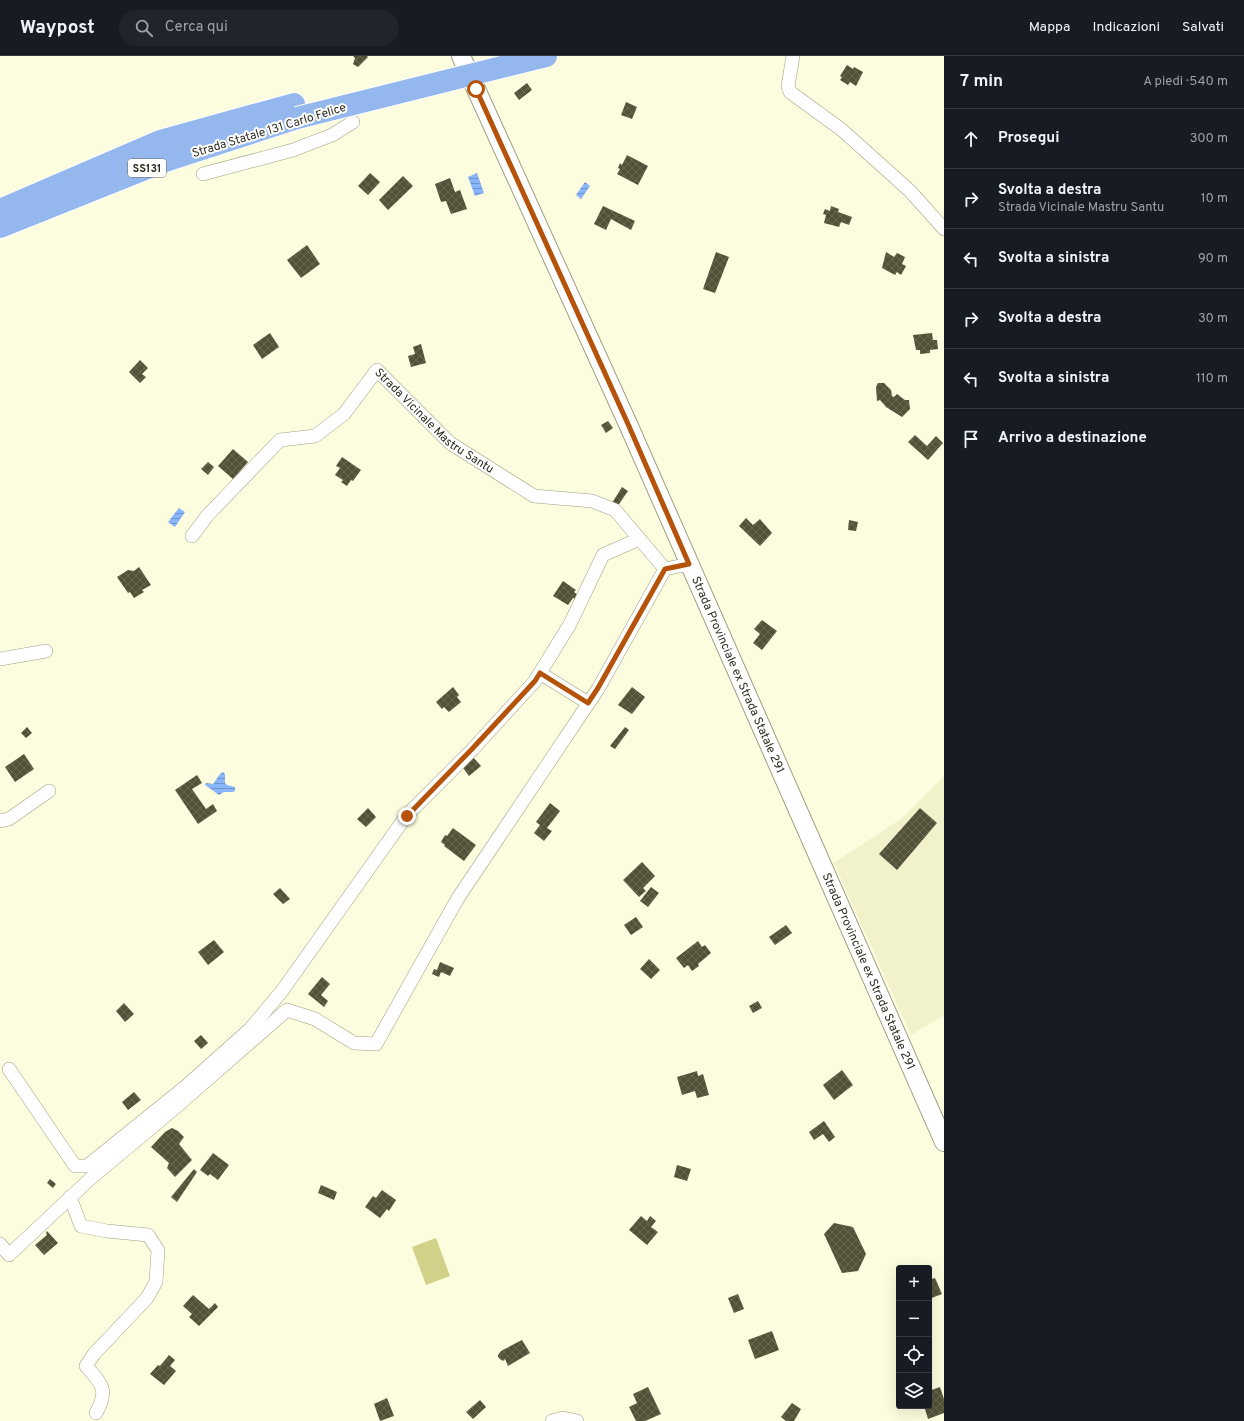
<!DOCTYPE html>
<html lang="it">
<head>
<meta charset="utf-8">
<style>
	:root { --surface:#171b24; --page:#20242c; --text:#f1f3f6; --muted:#9ea1a6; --line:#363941 }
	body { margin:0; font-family:Overpass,sans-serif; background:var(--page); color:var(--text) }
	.controls { position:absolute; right:12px; bottom:12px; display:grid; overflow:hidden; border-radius:4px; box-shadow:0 4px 16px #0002 }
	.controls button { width:36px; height:36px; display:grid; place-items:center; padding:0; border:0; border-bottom:1px solid var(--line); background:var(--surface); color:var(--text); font:20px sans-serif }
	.stop { position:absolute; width:12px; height:12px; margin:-9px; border:3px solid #b45309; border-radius:50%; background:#fff }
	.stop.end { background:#b45309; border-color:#fff; box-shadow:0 1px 4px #0008 }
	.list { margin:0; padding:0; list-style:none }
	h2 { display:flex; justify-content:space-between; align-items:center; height:52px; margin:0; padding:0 16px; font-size:17px }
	h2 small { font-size:13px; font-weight:400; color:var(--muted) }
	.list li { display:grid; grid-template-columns:26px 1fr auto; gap:12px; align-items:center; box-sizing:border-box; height:60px; padding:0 16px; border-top:1px solid var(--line) }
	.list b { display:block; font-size:15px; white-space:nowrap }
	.list p { margin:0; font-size:13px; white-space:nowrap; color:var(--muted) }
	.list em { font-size:13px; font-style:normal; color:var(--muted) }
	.icon { flex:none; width:22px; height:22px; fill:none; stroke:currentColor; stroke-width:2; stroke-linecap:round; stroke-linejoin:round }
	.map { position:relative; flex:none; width:944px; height:1365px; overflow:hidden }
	header { display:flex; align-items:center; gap:24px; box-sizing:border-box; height:56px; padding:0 20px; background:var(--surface); border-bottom:1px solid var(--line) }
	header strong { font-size:19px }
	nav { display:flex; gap:22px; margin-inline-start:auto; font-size:14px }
	.search { width:280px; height:36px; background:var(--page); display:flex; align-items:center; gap:10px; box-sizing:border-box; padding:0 14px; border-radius:22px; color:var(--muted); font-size:15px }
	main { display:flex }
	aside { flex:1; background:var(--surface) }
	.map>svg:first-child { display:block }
	.built { fill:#f1f1cc }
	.pitch { fill:#d2d18a }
	.water { fill:url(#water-rules) }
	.building { fill:url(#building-cross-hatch) }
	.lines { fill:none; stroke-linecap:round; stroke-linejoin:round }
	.street-casing { stroke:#9f9f83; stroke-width:14 }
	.secondary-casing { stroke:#9f9f83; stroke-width:20 }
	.highway-casing { stroke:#fff; stroke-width:24 }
	.street { stroke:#fff; stroke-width:13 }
	.secondary { stroke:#fff; stroke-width:18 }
	.highway { stroke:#94b7ed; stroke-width:22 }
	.highway-bridge-casing { stroke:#fff; stroke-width:24; stroke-linecap:butt }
	.highway-bridge { stroke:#94b7ed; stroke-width:22 }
	.route { stroke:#b45309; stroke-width:5 }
	.labels { text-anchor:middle; stroke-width:4; stroke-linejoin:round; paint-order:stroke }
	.shield { fill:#fff; stroke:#6c6c64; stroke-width:1 }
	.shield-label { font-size:11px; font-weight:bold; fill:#2d2d22 }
	.street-label { font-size:12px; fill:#2d2d22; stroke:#fff }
</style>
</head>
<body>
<header>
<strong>Waypost</strong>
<div class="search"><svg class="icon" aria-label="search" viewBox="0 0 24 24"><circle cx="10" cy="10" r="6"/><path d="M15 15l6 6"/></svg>Cerca qui</div>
<nav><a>Mappa</a><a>Indicazioni</a><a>Salvati</a></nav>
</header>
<main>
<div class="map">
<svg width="944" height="1365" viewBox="0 0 944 1365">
	<defs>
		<pattern id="water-rules" width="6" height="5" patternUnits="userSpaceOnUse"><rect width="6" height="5" fill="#89b6fb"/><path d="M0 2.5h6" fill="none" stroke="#7094cb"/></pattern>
		<pattern id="building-cross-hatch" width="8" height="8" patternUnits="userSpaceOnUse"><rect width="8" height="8" fill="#525239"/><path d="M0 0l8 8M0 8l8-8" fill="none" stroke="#686853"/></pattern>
	</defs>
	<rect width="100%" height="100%" fill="#fcfcde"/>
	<path class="built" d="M944,720V959L911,979L834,807L901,763Z"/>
	<path class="pitch" d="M436,1182L450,1220L426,1229L412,1191Z"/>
	<path class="water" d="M477,117L484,137L475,140L468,121Z
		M585,126L590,130L581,143L576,139Z
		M179,452L185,456L175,471L168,466Z
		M223,716L225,718V727L227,729L235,731V735L233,736H224L219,739L205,729L206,727L213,728L220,718Z"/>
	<path class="building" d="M353,0H367L368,1L358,11L353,8L355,2Z
		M847,9L853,13L854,11L863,16L856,30L850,26L848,29L840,24L842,21L840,20Z
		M527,27L532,34L519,44L514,37Z
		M626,46L637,51L632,63L621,59Z
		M627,99L648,110L638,129L617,118L620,113L618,112L620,107L622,109Z
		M370,117L380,126L368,139L358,130Z
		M403,120L413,130L388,154L379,144Z
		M450,122L455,136L460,134L467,153L451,158L446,145L441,146L435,128Z
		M603,150L635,165L631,174L611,163L606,174L594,168Z
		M831,150L839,153L838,156L852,161L849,169L841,166L839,171L824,167L826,159L823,158L825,153L830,155Z
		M307,189L320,208L301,222L287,204Z
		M716,196L729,201L715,237L703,233Z
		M886,196L894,201L897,197L905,201L902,208L906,210L901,219L897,216L895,219L882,212Z
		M270,277L279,291L262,303L253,289Z
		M932,277L933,284H937L938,293L930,294V297L920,298V294H916L913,279Z
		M421,288L426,307L411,311L408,300L415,298L413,291Z
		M140,304L148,312L142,318L146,321L140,327L129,316Z
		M878,327H884L891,334L892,340L894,341L897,338L905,344H909L910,353L902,361L886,351L880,344L877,345L876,331Z
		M608,365L613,372L606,377L601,369Z
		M915,379L927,390L936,380L943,387L928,404L908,386Z
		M233,393L248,406L233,423L218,410Z
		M342,401L361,414L353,425L351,424L347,430L341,426L343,424L335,419L340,412L336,410Z
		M208,406L214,411L208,419L201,413Z
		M622,431L628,435L617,451L612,447Z
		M746,462L753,469L760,463L772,477L760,490L739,470Z
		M849,464L858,466L856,475L848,474Z
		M139,511L151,529L142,534L144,536L134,542L130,536L128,537L117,521L128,514L134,515Z
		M563,525L576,534L574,536L578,539L575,543L573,542L568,549L553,540Z
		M762,564L777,575L762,594L753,587L760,578L754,573Z
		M453,631L459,639L457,641L461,646L449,656L444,651L442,653L436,646Z
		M632,631L645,641L632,658L618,649Z
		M27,671L32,677L26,682L21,677Z
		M625,671L629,674L615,693L610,690Z
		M24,698L34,713L15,726L5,711Z
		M472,700L481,710L469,720L461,709Z
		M197,719L202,727L192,733L206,753L213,748L217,755L198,768L175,734Z
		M550,747L560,755L547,772L552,775L544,785L534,777L540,769L536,766Z
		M368,752L376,761L366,771L357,763Z
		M920,752L937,767L897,814L879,798Z
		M453,772L476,789L464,805L444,790L445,789L441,786L445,779L447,780Z
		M642,806L655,820L643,832L646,835L639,841L623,824Z
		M651,831L659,837L648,851L640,845Z
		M280,832L290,843L283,848L273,838Z
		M636,861L643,871L631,879L624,869Z
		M786,869L792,877L775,889L769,881Z
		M214,884L224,896L208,909L198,896Z
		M698,885L702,891L705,889L711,897L698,908L699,910L692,915L688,909L684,912L676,902Z
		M649,903L660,914L651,923L640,913Z
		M440,906L454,912L450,920L441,916L439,921L432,918L434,913L437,914Z
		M322,921L330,928L321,939L328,945L324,951L308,938Z
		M758,945L762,952L753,957L749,950Z
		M124,947L134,958L125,966L116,955Z
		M201,979L208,987L201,993L194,985Z
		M842,1014L853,1029L834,1044L823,1029Z
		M697,1015L698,1020L703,1018L709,1039L697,1042L695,1035L682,1039L677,1021Z
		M134,1036L141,1044L128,1054L122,1046Z
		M824,1065L835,1081L829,1086L823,1078L814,1084L809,1076Z
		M172,1072L178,1075L184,1081L179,1088L192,1104L175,1121L167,1112L169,1107L151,1091L165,1076Z
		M213,1097L229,1109L218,1124L210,1118L208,1120L200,1114Z
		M677,1109L691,1113L687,1125L674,1121Z
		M194,1113L197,1116L177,1146L171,1141Z
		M50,1123L56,1128L53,1132L47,1127Z
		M321,1129L337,1136L334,1144L318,1137Z
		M382,1134L396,1144L389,1155L387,1153L380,1162L365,1151L373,1140L376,1142Z
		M641,1160L647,1165L650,1160L656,1165L651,1171L658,1176L647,1189L629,1174Z
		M834,1167L853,1171L866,1198L858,1215L842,1217L824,1178Z
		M47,1175L58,1187L44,1199L35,1189L47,1179L46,1177Z
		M935,1222L942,1238L929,1243V1224Z
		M738,1238L744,1253L734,1257L728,1242Z
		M193,1239L209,1253L215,1247L218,1251L199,1270L189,1261L192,1258L183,1250Z
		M772,1275L779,1294L755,1303L748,1284Z
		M522,1284L530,1297L508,1310L505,1303L503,1305L500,1303L498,1301V1299L501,1295Z
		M169,1299L175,1304L170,1310L176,1315L164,1329L150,1318L158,1309L160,1310Z
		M648,1331L661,1358L645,1365H636L629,1351L637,1347L633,1338Z
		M940,1331L944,1343V1357L928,1363L924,1350H929V1335Z
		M387,1342L394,1360L380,1365L374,1348Z
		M480,1344L486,1351L473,1363L466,1356Z
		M792,1347L801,1353L794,1365H786L781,1361Z"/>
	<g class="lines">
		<g class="street-casing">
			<g id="street">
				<path d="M793,0L788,30L790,36L842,74L910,135L944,173"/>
				<path d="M203,118L293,94L332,79L353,66"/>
				<path id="s1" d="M192,480L207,460L280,384L315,380L344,358L377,314L450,387L534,440L592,445L615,454L665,513L689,508"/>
				<path d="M0,603L46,595"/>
				<path d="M540,617L588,647"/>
				<path d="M0,765L9,763L49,735"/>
				<path d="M9,1013L75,1110H87L185,1031L250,973L282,935L407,759L473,693L535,625L570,568L603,499L639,483"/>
				<path d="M70,1141L81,1170L107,1175L148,1179L158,1194L156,1226L147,1242L94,1298L86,1310C102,1328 109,1334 96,1357"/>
				<path d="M0,1188L9,1199L90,1123L176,1051L287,954L315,963L354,987L376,988L458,842L598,633L665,513"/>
				<path d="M552,1365L563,1362L577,1365"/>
			</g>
		</g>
		<g class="secondary-casing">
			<g id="secondary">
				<path id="s2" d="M461,0L628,368L944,1086"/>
			</g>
		</g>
		<g class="highway-casing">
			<path id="highway" d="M0,154L160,85L294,48
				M0,171L165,105L297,62"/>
		</g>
		<use href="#street" class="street"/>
		<use href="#secondary" class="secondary"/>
		<use href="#highway" class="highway"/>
		<g class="highway-bridge-casing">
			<path id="highway-bridge" d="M297,62L546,0"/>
		</g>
		<use href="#highway-bridge" class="highway-bridge"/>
	</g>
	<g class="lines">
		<path class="route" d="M407,760L472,693L535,625L540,617L588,647L598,632L665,513L689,508L628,368L476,33"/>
	</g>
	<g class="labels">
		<rect class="shield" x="128" y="103" width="38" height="18" rx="3"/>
		<g class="shield-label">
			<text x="147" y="116">SS131</text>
		</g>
		<g class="street-label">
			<text transform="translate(269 74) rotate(-17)" y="4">Strada Statale 131 Carlo Felice</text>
			<text dy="4" stroke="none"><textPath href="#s1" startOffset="334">Strada Vicinale Mastru Santu</textPath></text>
			<text dy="4" stroke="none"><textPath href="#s2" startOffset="678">Strada Provinciale ex Strada Statale 291</textPath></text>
			<text dy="4" stroke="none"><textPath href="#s2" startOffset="1002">Strada Provinciale ex Strada Statale 291</textPath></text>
		</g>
	</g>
</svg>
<div class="controls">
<button>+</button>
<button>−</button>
<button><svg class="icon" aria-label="locate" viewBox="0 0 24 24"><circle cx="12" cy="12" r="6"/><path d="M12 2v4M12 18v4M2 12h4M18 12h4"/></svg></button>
<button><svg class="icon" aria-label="layers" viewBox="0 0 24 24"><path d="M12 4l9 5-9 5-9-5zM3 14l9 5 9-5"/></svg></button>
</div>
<div class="stop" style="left:476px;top:33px"></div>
<div class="stop end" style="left:407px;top:760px"></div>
</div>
<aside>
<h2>7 min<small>A piedi · 540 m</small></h2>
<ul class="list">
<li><svg class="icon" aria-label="ahead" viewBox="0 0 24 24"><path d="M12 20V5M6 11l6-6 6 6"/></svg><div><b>Prosegui</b></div><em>300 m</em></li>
<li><svg class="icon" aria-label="right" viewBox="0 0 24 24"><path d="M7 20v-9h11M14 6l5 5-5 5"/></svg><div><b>Svolta a destra</b><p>Strada Vicinale Mastru Santu</p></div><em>10 m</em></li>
<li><svg class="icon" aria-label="left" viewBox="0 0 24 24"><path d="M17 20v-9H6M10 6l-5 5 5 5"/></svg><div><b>Svolta a sinistra</b></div><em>90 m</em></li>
<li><svg class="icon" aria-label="right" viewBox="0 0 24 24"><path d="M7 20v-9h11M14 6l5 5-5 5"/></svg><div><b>Svolta a destra</b></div><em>30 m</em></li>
<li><svg class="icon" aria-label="left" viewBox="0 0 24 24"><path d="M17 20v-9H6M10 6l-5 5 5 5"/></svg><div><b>Svolta a sinistra</b></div><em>110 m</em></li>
<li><svg class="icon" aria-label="arrive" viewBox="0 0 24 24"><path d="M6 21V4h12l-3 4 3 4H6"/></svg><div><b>Arrivo a destinazione</b></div></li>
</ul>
</aside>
</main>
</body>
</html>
